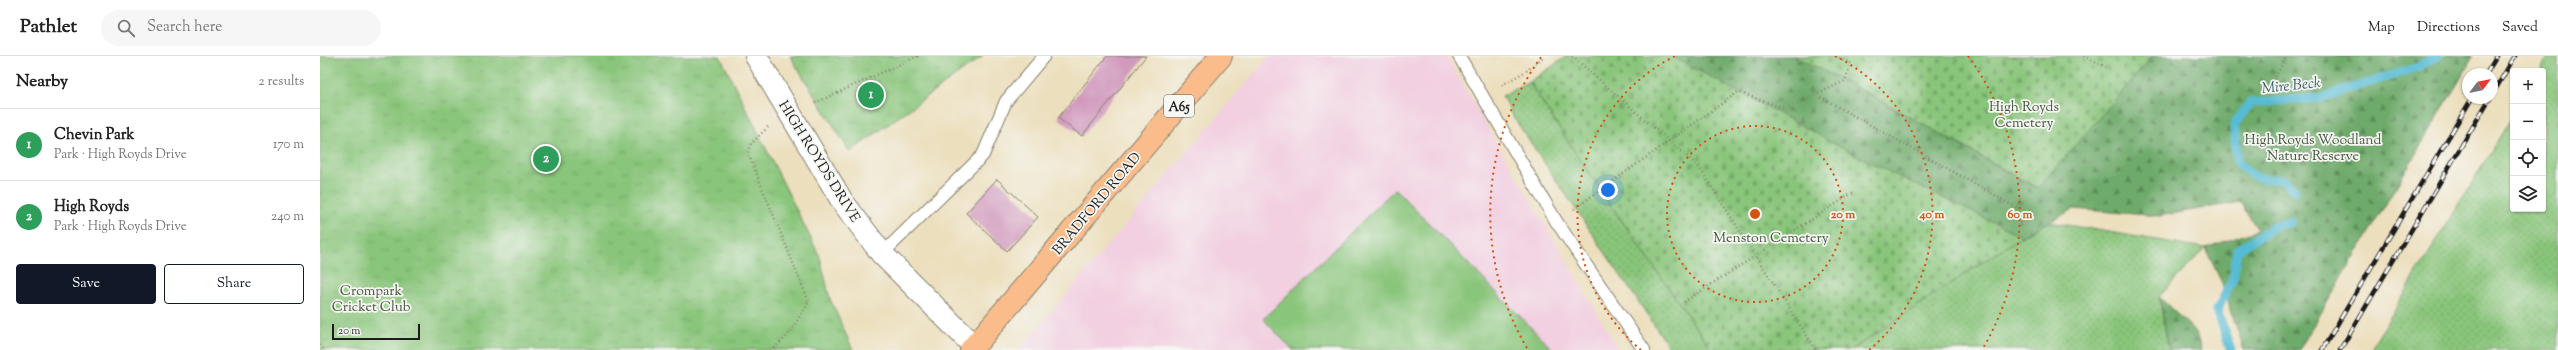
<!DOCTYPE html>
<html lang="en">
<head>
<meta charset="utf-8">
<style>
	:root { --surface:#fff; --page:#f6f6f6; --text:#222; --muted:#767676; --line:#e0e0e0; --accent:#111827 }
	body { margin:0; font-family:"Sorts Mill Goudy",serif; background:var(--page); color:var(--text) }
	.controls { position:absolute; right:12px; top:12px; display:grid; overflow:hidden; border-radius:4px; box-shadow:0 1px 3px #0004 }
	.controls button { width:36px; height:36px; display:grid; place-items:center; padding:0; border:0; border-bottom:1px solid var(--line); background:var(--surface); color:var(--text); font:20px sans-serif }
	.compass { position:absolute; left:2142px; top:12px; width:36px; height:36px; border-radius:50%; background:var(--surface); box-shadow:0 1px 3px #0004; rotate:58deg }
	.scale { position:absolute; left:12px; bottom:10px; width:88px; box-sizing:border-box; padding-left:4px; border:2px solid #1c1c1c; border-top:0; font-size:11px; line-height:14px; white-space:nowrap; color:#1c1c1c; -webkit-text-stroke:3px #f6f6f2; paint-order:stroke }
	.you { position:absolute; left:1288px; top:134px; width:14px; height:14px; margin:-10px; border:3px solid #fff; border-radius:50%; background:#1a73e8; box-shadow:0 0 0 6px #1a73e833 }
	.badge { display:grid; place-items:center; width:26px; height:26px; border-radius:50%; background:var(--accent); color:#fff; font-size:13px; font-weight:700 }
	.pin { position:absolute; translate:-50% -50%; border:2px solid #fff; box-shadow:0 1px 4px #0006 }
	.list { margin:0; padding:0; list-style:none }
	h2 { display:flex; justify-content:space-between; align-items:center; height:52px; margin:0; padding:0 16px; font-size:17px }
	h2 small { font-size:13px; font-weight:400; color:var(--muted) }
	.list li { display:grid; grid-template-columns:26px 1fr auto; gap:12px; align-items:center; box-sizing:border-box; height:72px; padding:0 16px; border-top:1px solid var(--line) }
	.list b { display:block; font-size:15px; white-space:nowrap }
	.list p { margin:0; font-size:13px; white-space:nowrap; color:var(--muted) }
	.list em { font-size:13px; font-style:normal; color:var(--muted) }
	.actions { display:flex; gap:8px; padding:12px 16px }
	.actions a { flex:1; padding:9px 0; border:1px solid var(--accent); border-radius:4px; text-align:center; font-size:14px; color:var(--accent) }
	.actions .main { background:var(--accent); color:#fff }
	.icon { flex:none; width:22px; height:22px; fill:none; stroke:currentColor; stroke-width:2; stroke-linecap:round; stroke-linejoin:round }
	.map { position:relative; flex:none; width:2238px; height:294px; overflow:hidden }
	header { display:flex; align-items:center; gap:24px; box-sizing:border-box; height:56px; padding:0 20px; background:var(--surface); border-bottom:1px solid var(--line) }
	header strong { font-size:19px }
	nav { display:flex; gap:22px; margin-inline-start:auto; font-size:14px }
	.search { width:280px; height:36px; background:var(--page); display:flex; align-items:center; gap:10px; box-sizing:border-box; padding:0 14px; border-radius:22px; color:var(--muted); font-size:15px }
	main { display:flex }
	aside { flex:1; background:var(--surface) }
	.map>svg:first-child { display:block }
	.built { fill:#f2cfe1 }
	.grass { fill:url(#grass-dots); stroke:#52704b }
	.forest { fill:url(#forest-firs); stroke:#456343 }
	.cemetery { fill:url(#cemetery-stones); stroke:#52704b }
	.park { fill:url(#park-tufts); stroke:#52704b }
	.pitch { fill:#89c57a; stroke:#52704b }
	.lines { fill:none; stroke-linecap:round; stroke-linejoin:round }
	.stream { stroke:#56bbd4; stroke-width:9 }
	.building { fill:#d19abd }
	.lane-casing { stroke:#847e6c; stroke-width:14 }
	.street-casing { stroke:#847e6c; stroke-width:24 }
	.primary-casing { stroke:#847e6c; stroke-width:24 }
	.path { stroke:#847e6c; stroke-width:2.5; stroke-dasharray:1 3; stroke-linecap:butt }
	.lane { stroke:#fff; stroke-width:12 }
	.street { stroke:#fff; stroke-width:22 }
	.primary { stroke:#fabc8b; stroke-width:22 }
	.rail-casing { stroke:#1c1c1c; stroke-width:4.5 }
	.rail { stroke:#f6f6f2; stroke-width:3; stroke-dasharray:9; stroke-linecap:butt }
	.ring { fill:none; stroke:#d4530e; stroke-width:2; stroke-dasharray:2 4 }
	.labels { text-anchor:middle; stroke-width:3.5; stroke-linejoin:round; paint-order:stroke }
	.shield { fill:#f6f6f2; stroke:#5d5d5c; stroke-width:1 }
	.shield-label { font-size:13px; font-weight:bold; fill:#1c1c1c }
	.park-label { font-size:14px; fill:#42573d; stroke:#f6f6f2 }
	.street-label { font-size:14px; fill:#1c1c1c; stroke:#f6f6f2 }
	.water-label { font-size:15px; font-style:italic; fill:#335c66; stroke:#f6f6f2 }
	.centre { fill:#d4530e; stroke:#f6f6f2; stroke-width:2 }
	.ring-label { font-size:12px; text-anchor:middle; font-weight:bold; fill:#d4530e; stroke:#f6f6f2; stroke-width:3.5; stroke-linejoin:round; paint-order:stroke }
</style>
</head>
<body>
<header>
<strong>Pathlet</strong>
<div class="search"><svg class="icon" aria-label="search" viewBox="0 0 24 24"><circle cx="10" cy="10" r="6"/><path d="M15 15l6 6"/></svg>Search here</div>
<nav><a>Map</a><a>Directions</a><a>Saved</a></nav>
</header>
<main>
<aside>
<h2>Nearby<small>2 results</small></h2>
<ul class="list">
<li><span class="badge" style="background:#2e9e5b">1</span><div><b>Chevin Park</b><p>Park · High Royds Drive</p></div><em>170 m</em></li>
<li><span class="badge" style="background:#2e9e5b">2</span><div><b>High Royds</b><p>Park · High Royds Drive</p></div><em>240 m</em></li>
</ul>
<div class="actions"><a class="main">Save</a><a>Share</a></div>
</aside>
<div class="map">
<svg width="2238" height="294" viewBox="0 0 2238 294">
	<defs>
		<pattern id="grass-dots" width="8" height="8" patternUnits="userSpaceOnUse"><rect width="8" height="8" fill="#89c57a"/><path d="M2 2h.1M6 6h.1" fill="none" stroke="#76a969" stroke-width="1.8" stroke-linecap="round"/></pattern>
		<pattern id="forest-firs" width="22" height="20" patternUnits="userSpaceOnUse"><rect width="22" height="20" fill="#6eaa6a"/><path d="M5 1l3.5 6h-7zM16 11l3.5 6h-7z" fill="#5a8a56"/></pattern>
		<pattern id="cemetery-stones" width="16" height="16" patternUnits="userSpaceOnUse"><rect width="16" height="16" fill="#89c57a"/><path d="M2 7V4a2 2 0 0 1 4 0v3zM10 15v-3a2 2 0 0 1 4 0v3z" fill="#76a969"/></pattern>
		<pattern id="park-tufts" width="24" height="20" patternUnits="userSpaceOnUse"><rect width="24" height="20" fill="#89c57a"/><path d="M3 7l-1-3M5 7V3M7 7l1-3M15 17l-1-3M17 17v-4M19 17l1-3" fill="none" stroke="#76a969"/></pattern>
	</defs>
	<rect width="100%" height="100%" fill="#f6f6f2"/>
	<filter id="ink" filterUnits="userSpaceOnUse"><feTurbulence type="fractalNoise" baseFrequency=".025" numOctaves="2"/><feDisplacementMap in="SourceGraphic" scale="8" xChannelSelector="R" yChannelSelector="G"/><feConvolveMatrix kernelMatrix="1 2 1 2 8 2 1 2 1" color-interpolation-filters="sRGB"/></filter>
	<filter id="wash" filterUnits="userSpaceOnUse"><feTurbulence type="fractalNoise" baseFrequency=".012" numOctaves="4" result="noise"/><feDisplacementMap in="SourceGraphic" scale="16" xChannelSelector="R" yChannelSelector="G"/><feGaussianBlur stdDeviation="0.9" result="paint"/><feColorMatrix in="noise" values="0 0 0 0 0 0 0 0 0 0 0 0 0 0 0 0 0 1.4 0 .05"/><feComposite in="paint" operator="in"/></filter>
	<g filter="url(#wash)">
		<rect width="100%" height="100%" fill="#ecdfbd"/>
		<path class="built" d="M949,0H1126L1299,294H699Z"/>
		<path class="grass" d="M2229,0H2238V294H2050L2193,59V153H2223V15H2220Z
			M1209,26L1281,135L1392,294H1351L1192,59L1182,40Z
			M1729,166L1885,192L1839,241L1849,294H1531L1702,180Z"/>
		<path class="forest" d="M1351,0H1473L1525,25L1717,132L1833,0H2154L1979,294H1924L1902,227L1885,192L1938,174L1920,146L1839,160L1754,153L1702,180L1557,111Z
			M1839,241L1876,276L1881,294H1849Z"/>
		<path class="cemetery" d="M1247,0H1351L1557,110L1702,180L1531,294H1392L1281,135L1209,26Z
			M1473,0H1833L1718,132L1525,25Z"/>
		<path class="park" d="M0,0H400L500,201L510,243L533,294H0Z
			M470,0H663L530,96Z"/>
		<path class="pitch" d="M1075,133L1233,294H973L943,263Z"/>
		<g class="lines">
			<path class="stream" d="M1975,135L1962,123C1939,124 1933,122 1917,106L1914,69L1930,47L2001,42L2095,12L2118,0
				M1911,294L1897,254L1913,223L1917,194L1957,169L1971,166"/>
		</g>
		<g id="blocks">
			<path class="building" d="M787,0H826L762,80L738,62Z
				M677,123L718,161L687,195L646,157Z"/>
		</g>
	</g>
	<g filter="url(#ink)">
		<use href="#blocks" fill-opacity="0" stroke="#847e6c" stroke-width="1"/>
		<g class="lines">
			<g class="lane-casing">
				<path id="lane" d="M1139,0L1236,165L1324,294
					M562,198L663,99L686,45L724,0"/>
			</g>
			<g class="street-casing">
				<path id="street" d="M436,0L522,145L562,198L654,290"/>
			</g>
			<g class="primary-casing">
				<path id="primary" d="M651,294L901,0"/>
			</g>
			<path class="path" d="M1252,0L1379,111L1496,294
				M1764,0L1786,11
				M1182,29L1208,14L1224,0
				M1947,35L1967,0
				M1497,39L1708,158
				M495,47L598,0
				M448,71L431,88L428,97L489,246L468,279L452,294
				M1254,153L1418,36L1466,53L1525,25L1531,8L1516,0
				M1364,246L1534,136
				M0,289L4,294"/>
			<use href="#lane" class="lane"/>
			<use href="#street" class="street"/>
			<use href="#primary" class="primary"/>
			<g class="rail-casing">
				<path id="rail" d="M2166,18L2177,0
					M2172,39L2195,0
					M2002,294L2152,42
					M2020,294L2170,42"/>
			</g>
			<use href="#rail" class="rail"/>
		</g>
	</g>
	<g class="ring">
		<circle cx="1435" cy="158" r="88"/>
		<path d="M1321 294A177 177 0 0 1 1355 0M1515 0A177 177 0 0 1 1549 294"/>
		<path d="M1207 292A265 265 0 0 1 1222 0M1648 0A265 265 0 0 1 1663 292"/>
	</g>
	<g class="labels">
		<rect class="shield" x="844" y="39" width="30" height="22" rx="3"/>
		<g class="shield-label">
			<text x="859" y="55">A65</text>
		</g>
		<g class="park-label">
			<text x="1704" y="55">High Royds<tspan x="1704" dy="16">Cemetery</tspan></text>
			<text x="1993" y="88">High Royds Woodland<tspan x="1993" dy="16">Nature Reserve</tspan></text>
			<text x="1451" y="186">Menston Cemetery</text>
			<text x="51" y="239">Crompark<tspan x="51" dy="16">Cricket Club</tspan></text>
		</g>
		<g class="street-label">
			<text transform="translate(500 105) rotate(58)" y="5">HIGH ROYDS DRIVE</text>
			<text transform="translate(776 147) rotate(-50)" y="5">BRADFORD ROAD</text>
		</g>
		<g class="water-label">
			<text transform="translate(1971 29) rotate(-6)" y="5">Mire Beck</text>
		</g>
	</g>
	<circle cx="1435" cy="158" r="6" class="centre"/>
	<g class="ring-label">
		<text x="1523" y="162">20 m</text>
		<text x="1612" y="162">40 m</text>
		<text x="1700" y="162">60 m</text>
	</g>
</svg>
<div class="controls">
<button>+</button>
<button>−</button>
<button><svg class="icon" aria-label="locate" viewBox="0 0 24 24"><circle cx="12" cy="12" r="6"/><path d="M12 2v4M12 18v4M2 12h4M18 12h4"/></svg></button>
<button><svg class="icon" aria-label="layers" viewBox="0 0 24 24"><path d="M12 4l9 5-9 5-9-5zM3 14l9 5 9-5"/></svg></button>
</div>
<svg class="compass" viewBox="-18 -18 36 36"><path d="M0-13l5 13h-10z" fill="#e53935"/><path d="M0 13l5-13h-10z" fill="#767676"/></svg>
<div class="scale">20 m</div>
<div class="you"></div>
<div class="pin badge" style="left:551px;top:39px;background:#2e9e5b">1</div>
<div class="pin badge" style="left:226px;top:103px;background:#2e9e5b">2</div>
</div>
</main>
</body>
</html>
